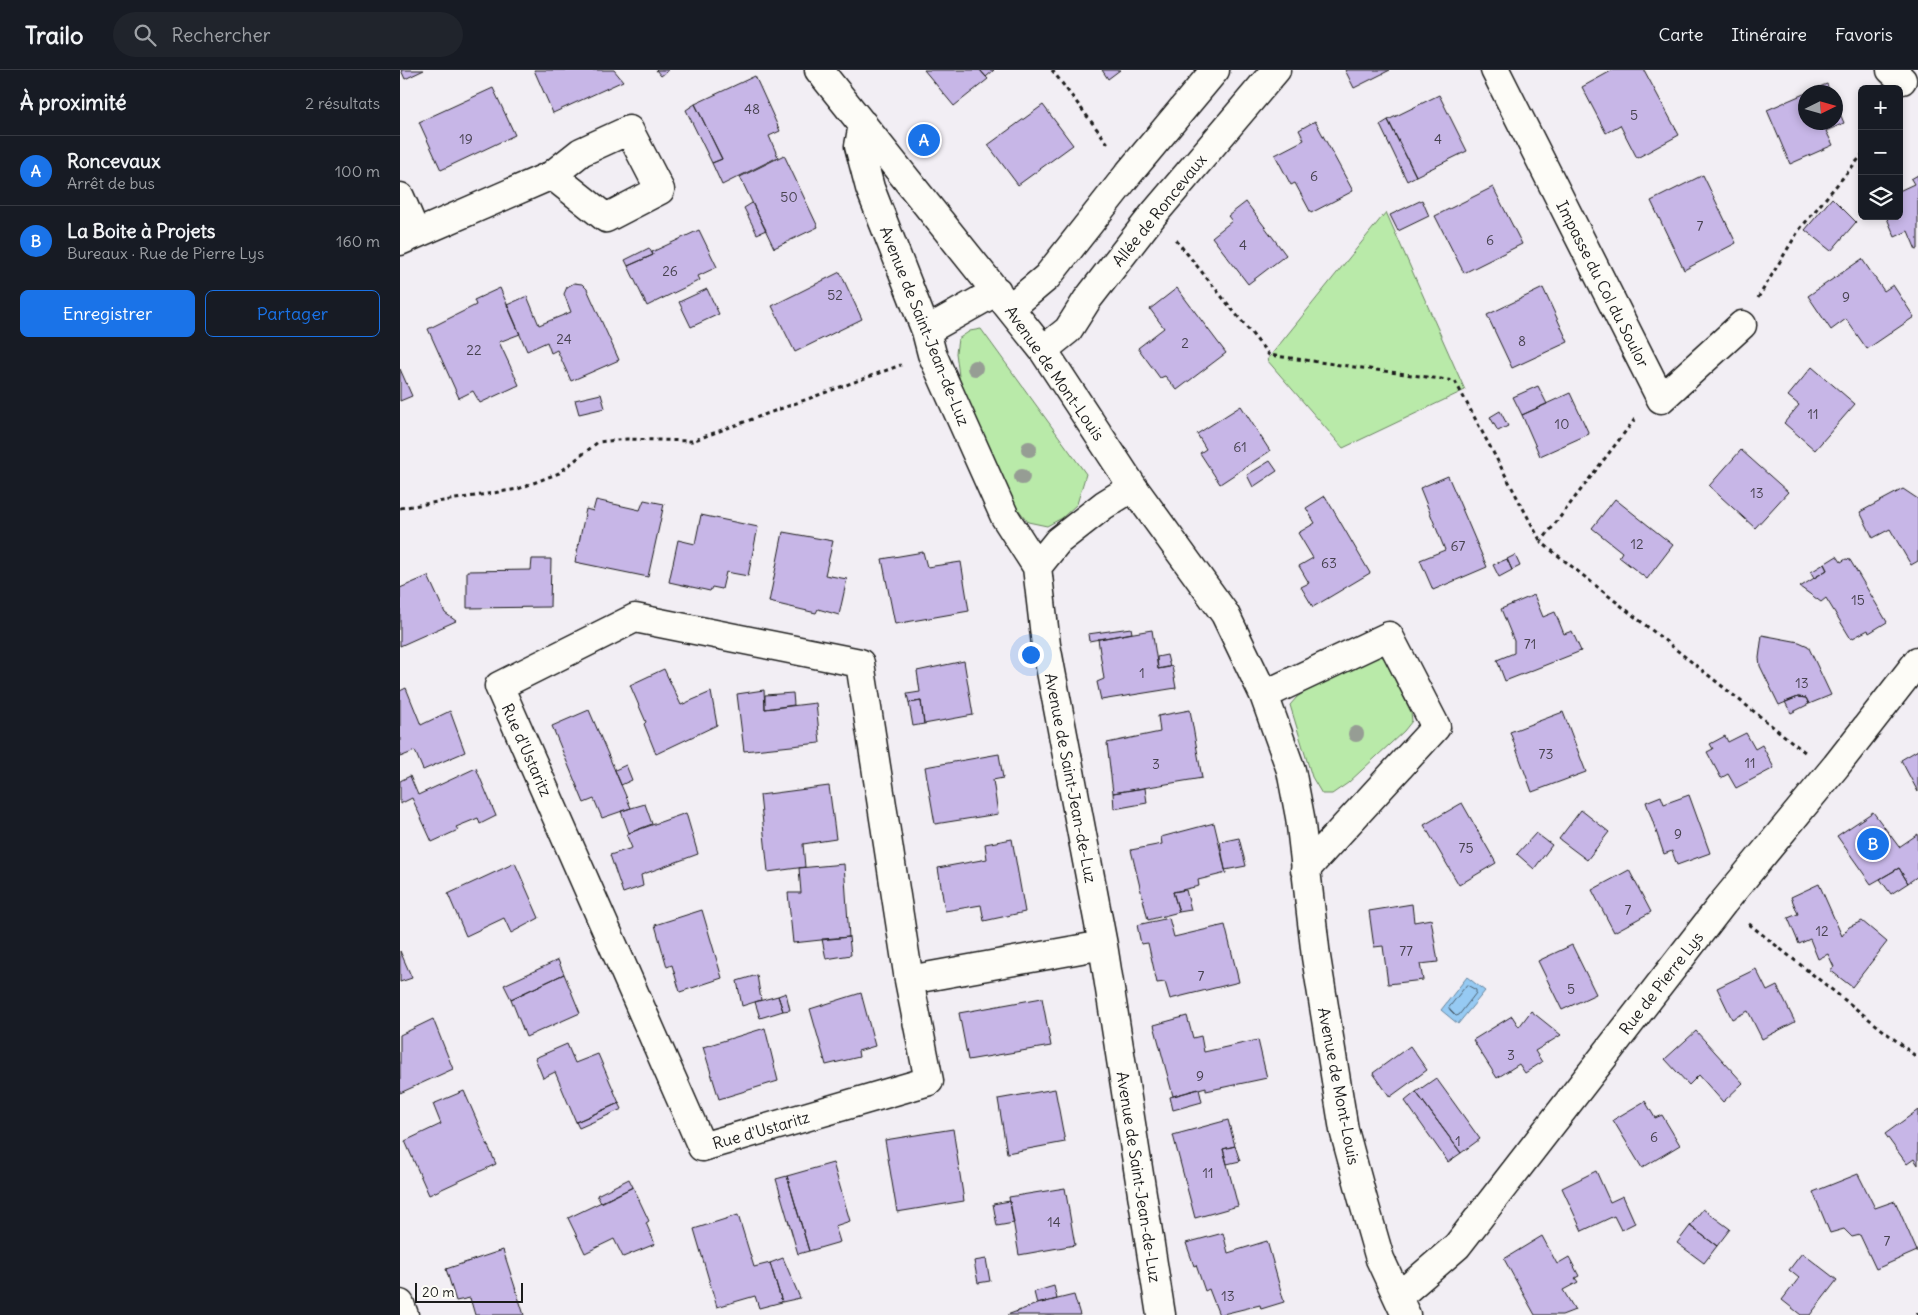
<!DOCTYPE html>
<html lang="fr">
<head>
<meta charset="utf-8">
<style>
	:root { --surface:#171b24; --page:#20242c; --text:#f1f3f6; --muted:#9ea1a6; --line:#363941; --accent:#1a73e8 }
	body { margin:0; font-family:Delius,sans-serif; background:var(--page); color:var(--text) }
	.controls { position:absolute; right:15px; top:15px; display:grid; overflow:hidden; border-radius:8px; box-shadow:0 2px 8px #0003 }
	.controls button { width:45px; height:45px; display:grid; place-items:center; padding:0; border:0; border-bottom:1px solid var(--line); background:var(--surface); color:var(--text); font:25px sans-serif }
	.compass { position:absolute; left:1398px; top:15px; width:45px; height:45px; border-radius:50%; background:var(--surface); box-shadow:0 2px 8px #0003; rotate:85deg }
	.scale { position:absolute; left:15px; bottom:12px; width:108px; box-sizing:border-box; padding-left:5px; border:2px solid #1c1c1c; border-top:0; font-size:14px; line-height:18px; white-space:nowrap; color:#1c1c1c; -webkit-text-stroke:4px #fdfcf7; paint-order:stroke }
	.you { position:absolute; left:630px; top:584px; width:18px; height:18px; margin:-12px; border:4px solid #fff; border-radius:50%; background:#1a73e8; box-shadow:0 0 0 8px #1a73e833 }
	.badge { display:grid; place-items:center; width:32px; height:32px; border-radius:50%; background:var(--accent); color:#fff; font-size:16px; font-weight:700 }
	.pin { position:absolute; translate:-50% -50%; border:2px solid #fff; box-shadow:0 1px 5px #0006 }
	.list { margin:0; padding:0; list-style:none }
	h2 { display:flex; justify-content:space-between; align-items:center; height:65px; margin:0; padding:0 20px; font-size:21px }
	h2 small { font-size:16px; font-weight:400; color:var(--muted) }
	.list li { display:grid; grid-template-columns:32px 1fr auto; gap:15px; align-items:center; box-sizing:border-box; height:70px; padding:0 20px; border-top:1px solid var(--line) }
	.list b { display:block; font-size:19px; white-space:nowrap }
	.list p { margin:0; font-size:16px; white-space:nowrap; color:var(--muted) }
	.list em { font-size:16px; font-style:normal; color:var(--muted) }
	.actions { display:flex; gap:10px; padding:15px 20px }
	.actions a { flex:1; padding:11px 0; border:1px solid var(--accent); border-radius:8px; text-align:center; font-size:18px; color:var(--accent) }
	.actions .main { background:var(--accent); color:#fff }
	.icon { flex:none; width:28px; height:28px; fill:none; stroke:currentColor; stroke-width:2; stroke-linecap:round; stroke-linejoin:round }
	.map { position:relative; flex:none; width:1518px; height:1245px; overflow:hidden }
	header { display:flex; align-items:center; gap:30px; box-sizing:border-box; height:70px; padding:0 25px; background:var(--surface); border-bottom:1px solid var(--line) }
	header strong { font-size:24px }
	nav { display:flex; gap:28px; margin-inline-start:auto; font-size:18px }
	.search { width:350px; height:45px; background:var(--page); display:flex; align-items:center; gap:12px; box-sizing:border-box; padding:0 18px; border-radius:28px; color:var(--muted); font-size:19px }
	main { display:flex }
	aside { flex:1; background:var(--surface) }
	.map>svg:first-child { display:block }
	.green { fill:#b9eaa9; stroke:#6a8362 }
	.water { fill:#96caf3; stroke:#65849d }
	.lines { fill:none; stroke-linecap:round; stroke-linejoin:round }
	.shore { stroke:#4d6272; stroke-width:1 }
	.building { fill:#c7b6e7; stroke:#1c1c1c }
	.minor-casing { stroke:#1c1c1c; stroke-width:31 }
	.path { stroke:#1c1c1c; stroke-width:3; stroke-dasharray:4 4; stroke-linecap:butt }
	.minor { stroke:#fdfcf7; stroke-width:28 }
	.tree { fill:#969d94 }
	.labels { text-anchor:middle; stroke-width:4; stroke-linejoin:round; paint-order:stroke }
	.number-label { font-size:14px; fill:#47424f }
	.street-label { font-size:16px; fill:#1c1c1c; stroke:#fdfcf7 }
</style>
</head>
<body>
<header>
<strong>Trailo</strong>
<div class="search"><svg class="icon" aria-label="search" viewBox="0 0 24 24"><circle cx="10" cy="10" r="6"/><path d="M15 15l6 6"/></svg>Rechercher</div>
<nav><a>Carte</a><a>Itinéraire</a><a>Favoris</a></nav>
</header>
<main>
<aside>
<h2>À proximité<small>2 résultats</small></h2>
<ul class="list">
<li><span class="badge">A</span><div><b>Roncevaux</b><p>Arrêt de bus</p></div><em>100 m</em></li>
<li><span class="badge">B</span><div><b>La Boite à Projets</b><p>Bureaux · Rue de Pierre Lys</p></div><em>160 m</em></li>
</ul>
<div class="actions"><a class="main">Enregistrer</a><a>Partager</a></div>
</aside>
<div class="map">
<svg width="1518" height="1245" viewBox="0 0 1518 1245">
	<rect width="100%" height="100%" fill="#f2eef4"/>
	<filter id="ink" filterUnits="userSpaceOnUse"><feTurbulence type="fractalNoise" baseFrequency=".02" numOctaves="2"/><feDisplacementMap in="SourceGraphic" scale="10" xChannelSelector="R" yChannelSelector="G"/><feConvolveMatrix kernelMatrix="1 2 1 2 8 2 1 2 1" color-interpolation-filters="sRGB"/></filter>
	<g filter="url(#ink)">
		<path class="green" d="M986,142L1065,320L943,378L867,290Z
			M581,259L686,404L677,434L662,448L647,456L628,452L605,422L561,321L556,283L558,269L570,261Z
			M976,583L984,588L1011,642L1012,651L1004,661L948,713L932,724H922L912,707L890,635L897,627L964,584Z"/>
		<path class="water" d="M1067,907L1085,921L1058,954L1041,940Z"/>
		<g class="lines">
			<path class="shore" d="M1067,915L1076,920V923L1059,945L1056,946L1050,940L1049,938Z"/>
		</g>
		<path class="building" d="M1,0H24L5,9Z
			M134,0H214L223,11L153,43Z
			M256,0H269L261,6Z
			M524,0H580L588,9L554,36Z
			M580,0H594L586,7Z
			M702,0H720L708,9Z
			M945,0H990L954,18Z
			M1213,0H1244L1279,65L1237,88L1220,55L1206,63L1182,17Z
			M355,6L380,61L369,66L378,87L322,115L312,93L322,89L295,34Z
			M1427,14L1430,22H1406Z
			M93,18L115,65L41,100L19,52Z
			M1406,23V52H1436V34L1444,53L1426,61L1433,75L1390,94L1367,40Z
			M1039,25L1067,81L1016,106L988,50Z
			M295,34L322,89L312,93L286,40Z
			M643,35L673,75L618,115L588,75Z
			M988,50L1016,106L1007,111L980,55Z
			M915,51L953,121L911,143L895,113L891,115L875,85L904,70L899,60Z
			M384,85L418,157L374,178L340,107Z
			M1303,105L1336,173L1284,200L1251,131Z
			M1518,105V179L1516,180L1508,161L1495,167L1486,146H1499V121L1514,114L1511,109Z
			M1093,117L1122,174L1064,203L1035,146Z
			M1432,128L1456,152L1431,181L1405,160Z
			M1022,130L1029,146L998,161L990,145Z
			M846,132L886,185L848,214L812,167L832,151L828,146Z
			M352,133L366,160L357,164L344,138Z
			M299,160L317,197L298,206L300,210L247,236L228,196L253,185L252,182Z
			M249,178L253,185L228,196L225,190Z
			M1462,189L1484,221L1493,215L1514,247L1467,279L1446,249L1431,260L1408,226Z
			M440,202L462,249L395,282L372,236Z
			M174,213L182,214L187,219L219,290L171,311L157,280L151,283L147,272L127,281L107,235L127,226L139,255L171,242L164,224L167,217Z
			M100,218L120,264L99,272L119,315L80,333L73,321L59,328L28,259L76,235L74,230Z
			M777,218L826,283L777,320L765,306L760,308L738,278L764,258L750,239Z
			M1143,218L1168,272L1112,298L1087,245Z
			M307,219L319,244L291,257L279,232Z
			M1412,297L1455,334L1415,380L1384,353L1399,335L1388,326Z
			M0,299L12,326L0,331Z
			M1138,316L1147,334L1122,345L1113,327Z
			M1170,323L1189,364L1140,386L1122,345Z
			M201,324L205,338L179,344L175,330Z
			M841,336L870,381L820,414L800,383L806,379L797,364Z
			M1100,341L1108,356L1098,361L1090,347Z
			M1341,380L1388,422L1355,458L1309,416Z
			M870,391L877,401L853,417L847,405Z
			M1048,406L1087,497L1033,520L1020,490L1045,480L1020,418Z
			M1503,419L1518,429V491L1511,495L1490,459L1473,468L1460,442Z
			M925,426L970,503L913,537L901,517L909,513L899,496L913,488L898,463L915,453L906,438Z
			M1215,429L1273,475L1247,509L1219,487L1222,482L1192,458Z
			M196,430L240,440L244,430L264,434L248,507L175,492L186,439L193,441Z
			M301,445L358,457L348,506L326,502L322,519L312,517L310,521L269,512L278,470L295,474Z
			M383,462L433,471L425,505L447,509L439,545L418,539L416,543L369,532Z
			M523,482L527,497L561,492L569,541L495,554L482,489Z
			M1115,485L1120,496L1112,500L1107,489Z
			M1437,486L1441,492L1446,489L1450,490L1487,552L1469,563L1468,560L1451,569L1426,528L1421,532L1400,517L1427,500L1424,494Z
			M132,489H151L150,537L67,538V501L131,500Z
			M1107,489L1112,500L1099,507L1093,495Z
			M1424,494L1427,500L1414,508L1411,502Z
			M28,506L45,543L56,551L0,576V518Z
			M1134,525L1143,547L1155,542L1164,564L1172,561L1181,581L1105,611L1097,590L1114,583V571L1101,539Z
			M731,558L732,563L689,571L688,564Z
			M752,560L758,599L772,596L776,618L701,630L697,612L704,609L698,569Z
			M1362,565L1399,572L1408,576L1431,625L1409,634L1406,628L1398,627L1379,635L1360,596L1359,588Z
			M767,585L770,597L758,599L757,587Z
			M564,591L573,645L524,654L521,631L509,633L507,624L520,622L517,601Z
			M264,599L281,635L311,622L317,655L256,684L244,654L246,652L230,615Z
			M6,618L21,655L50,641L65,682L23,700L15,681L0,687V621Z
			M364,620L365,639L416,633L420,673L344,681L337,624Z
			M393,623L394,635L365,639V625Z
			M1398,627L1406,628L1409,634L1391,643L1385,632Z
			M521,631L524,654L513,656L509,633Z
			M189,640L231,738L202,748L194,729L184,733L152,656Z
			M790,640L802,708L713,723L707,673L760,662L758,646Z
			M1163,642L1186,702L1132,722L1110,662Z
			M1346,663L1355,679L1362,675L1374,698L1336,718L1328,704L1321,708L1307,682L1313,679L1310,674L1325,666L1328,672Z
			M1518,680V722L1501,690Z
			M599,684L603,708L593,710L598,744L535,754L525,697Z
			M226,695L232,710L221,715L215,700Z
			M76,698L96,746L80,754L78,748L56,757L58,760L32,772L12,728L0,734V711L10,706L18,725Z
			M429,716L436,769L403,774L405,797L368,802L360,725Z
			M745,718L747,733L714,739L713,723Z
			M1289,725L1310,783L1277,795L1272,781L1264,784L1246,732L1261,726L1264,734Z
			M1062,733L1096,793L1059,815L1024,755Z
			M245,734L252,754L229,763L221,741Z
			M1181,740L1209,762L1187,790L1159,769Z
			M1473,742L1499,777L1518,764V806L1508,813L1499,798L1471,814L1437,766Z
			M286,743L298,784L241,805L243,816L223,823L210,785L232,778L226,764Z
			M814,753L826,803L798,810L799,816L773,822L779,842L748,850L731,780L762,774L761,767Z
			M1136,763L1152,775L1134,799L1117,784Z
			M839,768L846,796L825,800L820,772Z
			M612,769L625,842L584,851L581,835L545,841L538,798L587,789L585,774Z
			M115,793L139,848L111,863L104,848L66,866L48,824Z
			M444,794L449,867L393,873L388,823H401L399,798Z
			M1499,798L1508,813L1491,824L1480,809Z
			M1229,800L1251,842L1214,862L1192,820Z
			M1419,814L1442,866L1449,857L1462,851L1487,872L1452,917L1430,900L1434,897L1428,884L1418,889L1410,869L1399,874L1388,848L1398,844L1391,827Z
			M786,820L791,840L779,842L773,822Z
			M1012,834L1014,852L1031,849L1038,892L1020,894L1023,910L988,914L983,876L974,877L969,841Z
			M302,840L322,908L280,922L272,895L267,897L255,855Z
			M769,848L774,867L825,855L839,912L770,929L765,912L757,913L748,873L741,874L737,855Z
			M449,867L451,885L426,889L422,869Z
			M1172,875L1196,924L1162,940L1138,891Z
			M0,881L12,908L0,912Z
			M158,890L164,904L111,929L104,915Z
			M1356,899L1367,921L1377,916L1395,952L1362,969L1348,941L1332,949L1317,918Z
			M164,904L180,943L126,967L111,929Z
			M357,905L361,930L342,936L337,911Z
			M386,923L390,940L383,941L378,926Z
			M461,923L475,976L458,981L459,987L426,995L410,939Z
			M378,926L383,941L360,948L355,932Z
			M642,928L651,976L568,990L559,943Z
			M1131,941L1161,965L1135,981L1142,992L1125,1003L1119,994L1097,1008L1073,970L1112,946L1119,957Z
			M787,946L793,968L801,966L804,982L858,970L867,1008L806,1021V1017L773,1026L754,955Z
			M33,949L53,999L0,1023V965Z
			M365,958L378,1011L319,1029L303,977Z
			M1296,961L1343,1013L1323,1032L1299,1005L1289,1015L1265,989Z
			M167,974L175,993L198,984L219,1033L176,1052L155,1002L143,1008L135,988Z
			M1010,976L1027,1000L990,1027L973,1003Z
			M1036,1008L1080,1069L1061,1083L1016,1022Z
			M655,1019L665,1072L607,1083L598,1029Z
			M799,1019L802,1032L773,1040L770,1027Z
			M64,1021L96,1094L29,1125L5,1071L41,1054L33,1034Z
			M1016,1022L1061,1083L1048,1092L1005,1031Z
			M1245,1031L1255,1048L1262,1045L1280,1075L1242,1098L1213,1050Z
			M219,1033L222,1039L179,1058L176,1052Z
			M1518,1040V1095L1514,1089L1507,1094L1485,1064Z
			M828,1050L835,1076L823,1079L838,1136L795,1148L773,1065Z
			M553,1059L564,1131L497,1142L485,1070Z
			M835,1076L840,1091L827,1094L823,1079Z
			M433,1093L450,1151L435,1156L440,1172L409,1181L387,1106Z
			M1196,1101L1210,1132L1223,1126L1235,1153L1221,1160L1214,1146L1182,1161L1162,1118Z
			M1458,1104L1475,1138L1495,1131L1517,1181L1476,1199L1460,1165L1452,1167L1444,1159L1430,1163L1413,1122Z
			M387,1106L409,1181L398,1184L376,1109Z
			M229,1109L233,1117L201,1133L197,1125Z
			M233,1117L249,1151L246,1153L255,1174L223,1187L214,1169L185,1183L168,1148Z
			M665,1118L675,1175L619,1185L609,1127Z
			M610,1131L614,1153L597,1156L593,1134Z
			M1303,1139L1330,1159L1317,1176L1290,1156Z
			M338,1145L354,1197L370,1193L382,1232L359,1238L355,1226L317,1237L294,1159Z
			M1290,1156L1317,1176L1304,1193L1277,1173Z
			M823,1163L828,1183L867,1171L884,1232L861,1239L860,1235L819,1245L809,1219L805,1221L796,1195L794,1196L786,1173Z
			M1142,1166L1157,1194L1169,1187L1179,1206L1175,1208L1178,1212L1163,1220L1175,1240L1162,1245H1135L1104,1189Z
			M103,1180L124,1245H75L70,1228L56,1231L46,1199Z
			M1402,1183L1437,1210L1410,1245H1401L1382,1230L1399,1208L1389,1200Z
			M383,1188L400,1228L382,1232L370,1193Z
			M586,1189L590,1211L578,1213L574,1191Z
			M654,1216L657,1229L637,1234L634,1222Z
			M674,1225L680,1245H607L637,1234Z"/>
		<g class="lines">
			<g class="minor-casing">
				<path id="minor" d="M419,0L643,280L733,417L825,544L864,625L891,700L900,747L916,887L944,1060L963,1130L980,1189L1006,1245
					M1095,0L1261,329L1342,255
					M1491,0L1502,10
					M463,54L459,76L470,118L526,261L532,284L605,447L637,497L646,575L703,875L761,1245
					M0,127L16,164
					M0,171L152,105L181,82L229,60L260,120L206,148L152,105
					M610,238L647,207L729,103L815,0
					M526,261L597,221
					M643,280L668,260L687,230L753,145L876,0
					M637,497L658,471L704,435L733,417
					M864,625L989,566L1036,657L905,800
					M509,910L529,1011L302,1077L99,616L235,548L460,593L509,910L703,875
					M998,1227L1057,1176L1323,833L1436,696L1518,591
					M0,1234L4,1245"/>
			</g>
			<path class="path" d="M652,0L709,75
				M776,170L869,285L1055,311L1141,472
				M1358,228L1399,160L1462,85
				M1235,349L1141,472L1406,683
				M0,438L118,419L159,403L198,372L227,369L292,371L501,295
				M1349,854L1518,988
				M1517,1245L1518,1243"/>
			<use href="#minor" class="minor"/>
		</g>
		<g class="tree">
			<circle cx="575" cy="298" r="8"/>
			<circle cx="629" cy="379" r="8"/>
			<circle cx="622" cy="407" r="8"/>
			<circle cx="956" cy="664" r="8"/>
		</g>
	</g>
	<g class="labels">
		<g class="number-label">
			<text x="352" y="44">48</text>
			<text x="1234" y="50">5</text>
			<text x="66" y="74">19</text>
			<text x="1038" y="74">4</text>
			<text x="914" y="111">6</text>
			<text x="389" y="132">50</text>
			<text x="1300" y="161">7</text>
			<text x="1090" y="175">6</text>
			<text x="843" y="180">4</text>
			<text x="270" y="206">26</text>
			<text x="435" y="230">52</text>
			<text x="1446" y="232">9</text>
			<text x="164" y="274">24</text>
			<text x="1122" y="276">8</text>
			<text x="785" y="278">2</text>
			<text x="74" y="285">22</text>
			<text x="1413" y="349">11</text>
			<text x="1162" y="359">10</text>
			<text x="840" y="382">61</text>
			<text x="1357" y="428">13</text>
			<text x="1237" y="479">12</text>
			<text x="1058" y="481">67</text>
			<text x="929" y="498">63</text>
			<text x="1458" y="535">15</text>
			<text x="1130" y="579">71</text>
			<text x="742" y="608">1</text>
			<text x="1402" y="618">13</text>
			<text x="1146" y="689">73</text>
			<text x="1350" y="698">11</text>
			<text x="756" y="699">3</text>
			<text x="1278" y="769">9</text>
			<text x="1066" y="783">75</text>
			<text x="1228" y="845">7</text>
			<text x="1422" y="866">12</text>
			<text x="1006" y="886">77</text>
			<text x="801" y="911">7</text>
			<text x="1171" y="924">5</text>
			<text x="1111" y="990">3</text>
			<text x="800" y="1011">9</text>
			<text x="1254" y="1072">6</text>
			<text x="1058" y="1076">1</text>
			<text x="808" y="1108">11</text>
			<text x="654" y="1157">14</text>
			<text x="1487" y="1176">7</text>
			<text x="828" y="1231">13</text>
		</g>
		<g class="street-label">
			<text transform="translate(759 140) rotate(-51)" y="6">Allée de Roncevaux</text>
			<text transform="translate(1203 214) rotate(63)" y="6">Impasse du Col du Soulor</text>
			<text transform="translate(525 256) rotate(68)" y="6">Avenue de Saint-Jean-de-Luz</text>
			<text transform="translate(655 303) rotate(55)" y="6">Avenue de Mont-Louis</text>
			<text transform="translate(127 680) rotate(66)" y="6">Rue d'Ustaritz</text>
			<text transform="translate(671 708) rotate(79)" y="6">Avenue de Saint-Jean-de-Luz</text>
			<text transform="translate(1261 913) rotate(-52)" y="6">Rue de Pierre Lys</text>
			<text transform="translate(939 1016) rotate(79)" y="6">Avenue de Mont-Louis</text>
			<text transform="translate(361 1060) rotate(-16)" y="6">Rue d'Ustaritz</text>
			<text transform="translate(739 1107) rotate(81)" y="6">Avenue de Saint-Jean-de-Luz</text>
		</g>
	</g>
</svg>
<div class="controls">
<button>+</button>
<button>−</button>
<button><svg class="icon" aria-label="layers" viewBox="0 0 24 24"><path d="M12 4l9 5-9 5-9-5zM3 14l9 5 9-5"/></svg></button>
</div>
<svg class="compass" viewBox="-18 -18 36 36"><path d="M0-13l5 13h-10z" fill="#e53935"/><path d="M0 13l5-13h-10z" fill="#9ea1a6"/></svg>
<div class="scale">20 m</div>
<div class="you"></div>
<div class="pin badge" style="left:524px;top:70px">A</div>
<div class="pin badge" style="left:1473px;top:774px">B</div>
</div>
</main>
</body>
</html>
